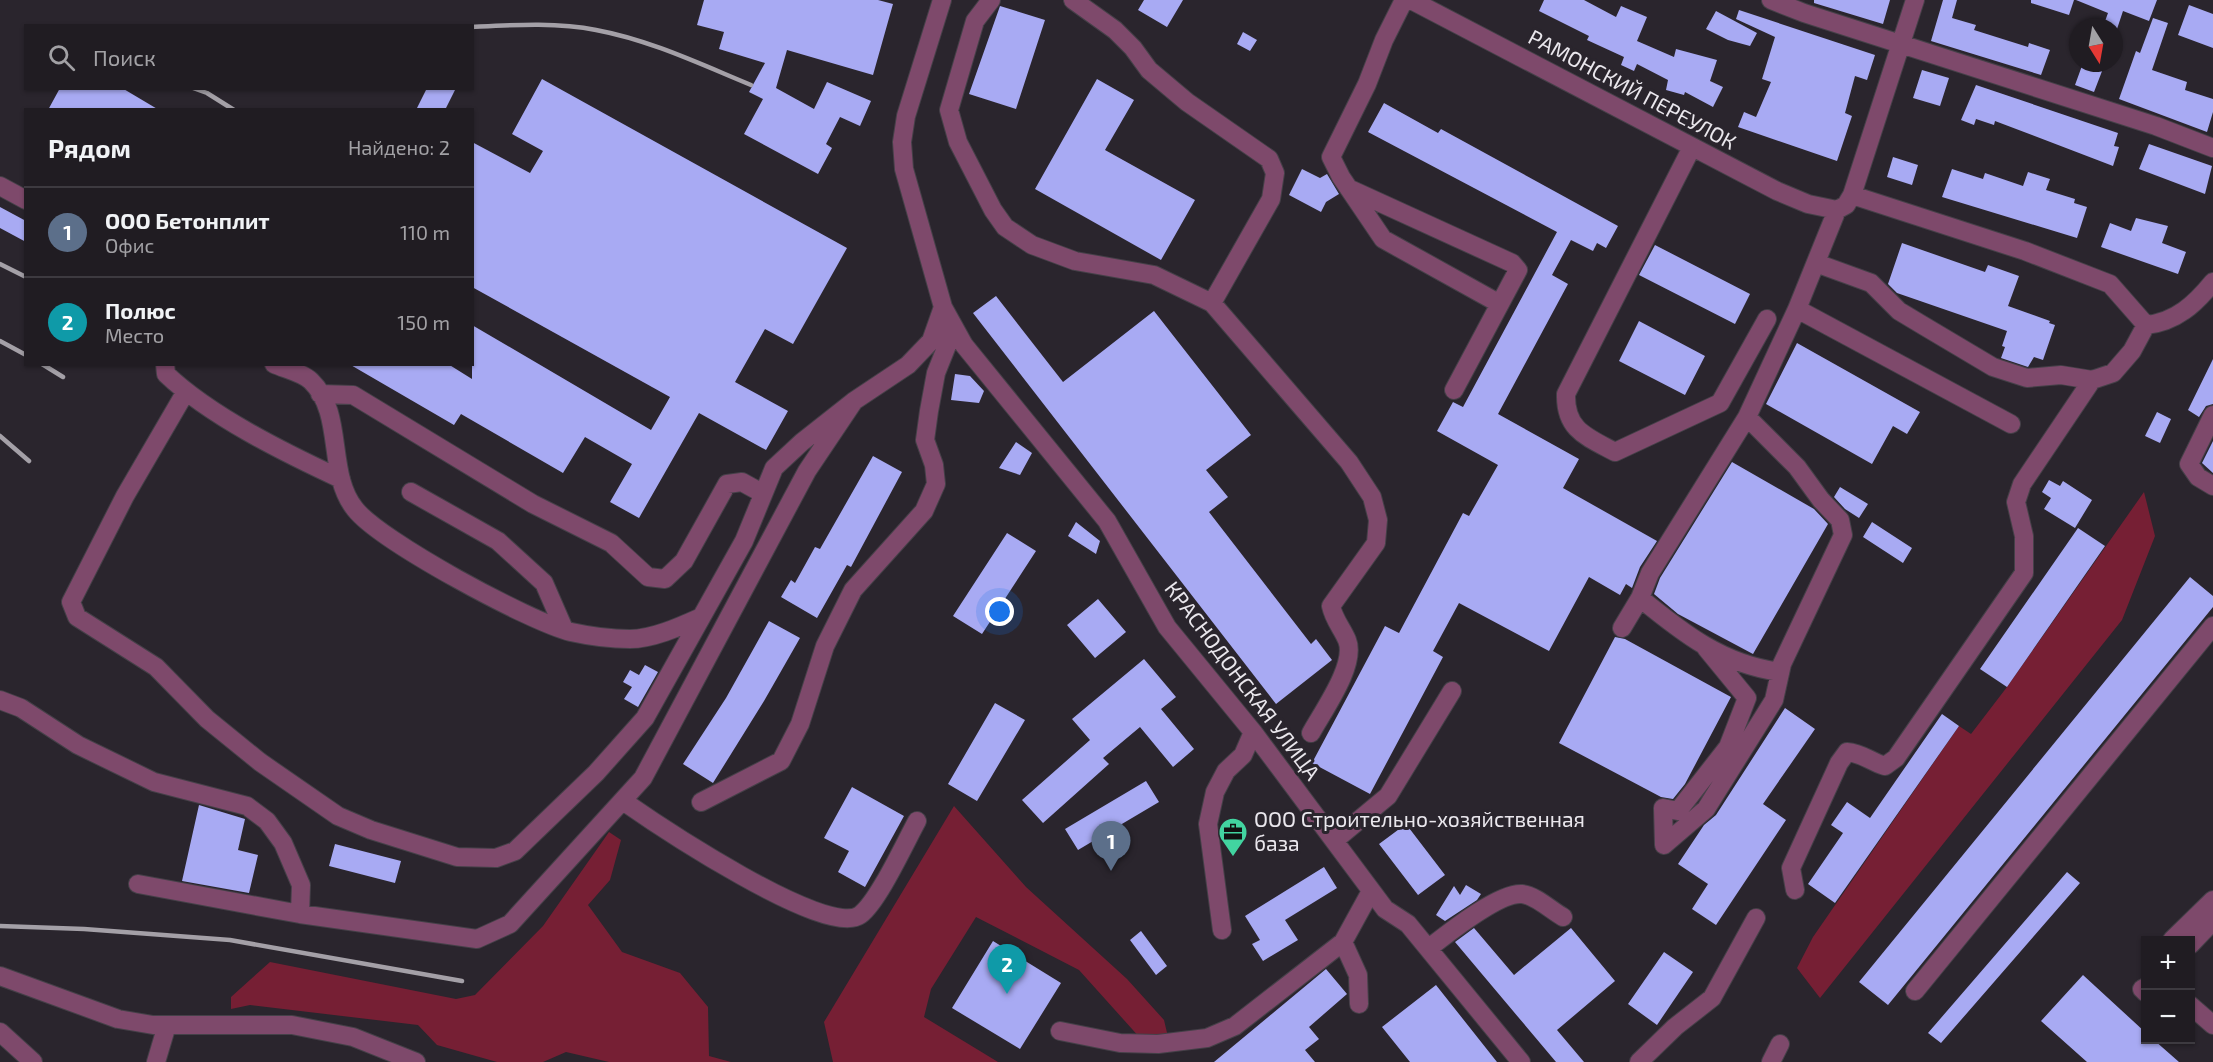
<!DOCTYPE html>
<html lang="ru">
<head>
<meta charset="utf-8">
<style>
	:root { --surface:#201c22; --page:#28252a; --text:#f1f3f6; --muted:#a2a1a5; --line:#3d3a40; --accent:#d93025 }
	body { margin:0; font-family:"Exo 2",sans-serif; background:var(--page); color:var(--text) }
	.controls { position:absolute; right:18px; bottom:18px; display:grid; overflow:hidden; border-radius:0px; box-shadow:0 2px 4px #0004 }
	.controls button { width:54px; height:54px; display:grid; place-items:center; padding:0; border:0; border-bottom:2px solid var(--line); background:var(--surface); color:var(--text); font:30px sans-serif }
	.compass { position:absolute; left:2069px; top:18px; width:54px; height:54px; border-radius:50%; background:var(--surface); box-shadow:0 2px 4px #0004; rotate:169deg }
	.you { position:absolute; left:1000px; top:612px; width:21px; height:21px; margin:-15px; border:4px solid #fff; border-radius:50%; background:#1a73e8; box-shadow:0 0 0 9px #1a73e833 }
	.badge { display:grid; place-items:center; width:39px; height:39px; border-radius:50%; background:var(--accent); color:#fff; font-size:20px; font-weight:700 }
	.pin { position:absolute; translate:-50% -50px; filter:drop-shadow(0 2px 3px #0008) }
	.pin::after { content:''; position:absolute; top:32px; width:21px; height:18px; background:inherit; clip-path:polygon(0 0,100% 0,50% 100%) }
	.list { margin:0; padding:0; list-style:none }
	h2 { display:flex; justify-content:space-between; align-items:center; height:78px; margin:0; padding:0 24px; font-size:26px }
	h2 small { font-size:20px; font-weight:400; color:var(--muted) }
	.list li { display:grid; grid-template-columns:39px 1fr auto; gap:18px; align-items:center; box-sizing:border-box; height:90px; padding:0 24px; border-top:2px solid var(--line) }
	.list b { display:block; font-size:22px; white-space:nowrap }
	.list p { margin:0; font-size:20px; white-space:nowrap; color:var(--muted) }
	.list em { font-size:20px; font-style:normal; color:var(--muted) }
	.icon { flex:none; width:33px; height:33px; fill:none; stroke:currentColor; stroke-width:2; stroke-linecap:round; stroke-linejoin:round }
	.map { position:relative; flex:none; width:2213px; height:1062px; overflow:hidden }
	.search { position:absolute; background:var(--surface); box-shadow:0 2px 4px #0004; left:24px; top:24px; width:450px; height:66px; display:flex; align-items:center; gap:15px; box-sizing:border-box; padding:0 21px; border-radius:0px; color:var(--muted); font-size:22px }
	.panel { position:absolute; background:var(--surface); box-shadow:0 2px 4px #0004; left:24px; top:108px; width:450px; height:258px; border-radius:0px }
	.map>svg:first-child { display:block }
	.green { fill:#761f34 }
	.building { fill:#a8aaf3 }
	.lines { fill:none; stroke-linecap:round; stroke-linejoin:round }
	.minor-casing { stroke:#454048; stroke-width:20 }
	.minor { stroke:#7e496b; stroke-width:18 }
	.rail { stroke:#a4a0a7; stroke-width:4.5 }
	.labels { text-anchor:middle; stroke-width:6; stroke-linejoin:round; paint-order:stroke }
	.street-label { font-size:21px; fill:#eae7ed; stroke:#2a252d }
	.poi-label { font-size:21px; fill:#eae7ed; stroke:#2a252d; text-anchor:start }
</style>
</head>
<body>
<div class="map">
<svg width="2213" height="1062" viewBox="0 0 2213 1062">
	<rect width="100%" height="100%" fill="#2a252d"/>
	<path class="green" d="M2144,492L2155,536L2122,620L1820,998L1797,968L1813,937L1959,726L1971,734L2007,687Z
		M954,806L1026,887L1127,979L1164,1020L1168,1037L1141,1039L1079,970L976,917L931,989L924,1017L998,1062H833L824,1022Z
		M609,832L621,840L610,880L588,905L622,952L680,973L708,1007L709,1056L731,1062H609L566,1052L543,1062H497L437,1045L418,1025L250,1005L231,1009V997L270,962L456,999L475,995L543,926Z"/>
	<path class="building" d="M704,0H878L893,4L873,75L787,50L776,88L814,109L827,82L871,101L860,126L840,117L826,144L832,148L818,174L744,134L763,99L749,92L765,63L719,49L724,32L697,25Z
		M1144,0H1183L1167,27L1138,10Z
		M1544,0H1584L1616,17L1621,6L1647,17L1637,41L1674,57L1676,49L1717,60L1710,81L1723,87L1713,107L1685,92L1684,95L1666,90L1668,80L1637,64L1634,71L1621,65L1624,57L1587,40L1589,36L1539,11Z
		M1814,0H1890L1883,24L1814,3Z
		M1943,0H1957L1952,18L1976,25L1974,30L2028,47L2029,43L2050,50L2041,75L1931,41Z
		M2031,0H2074L2069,15L2031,3Z
		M2076,0H2157L2149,21L2123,11L2117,29L2104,24L2108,13Z
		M2189,5L2213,14V48L2178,35Z
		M1000,6L1045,20L1016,109L969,94Z
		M1739,10L1875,55L1867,80L1855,76L1845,113L1852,116L1837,161L1738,127L1744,112L1756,117L1771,82L1762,79L1775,37L1736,19Z
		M1716,11L1757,33L1750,46L1728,40L1706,29Z
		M2153,18L2168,23L2152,70L2187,82L2185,90L2213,99V112L2207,132L2119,99L2136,51L2140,53Z
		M1243,32L1257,40L1250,51L1237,44Z
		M2083,63L2104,66L2094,92L2075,85Z
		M1922,70L1949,78L1940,106L1913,98Z
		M542,79L847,248L793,344L765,329L735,382L788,411L766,450L699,413L639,518L610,502L632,464L585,437L563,473L461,414L454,425L349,364H448L472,379V325L651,430L670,397L472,287V142L530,173L543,151L512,134Z
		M1097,79L1134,100L1105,150L1195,200L1161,260L1035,189Z
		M1976,85L2118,133L2114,146L2119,147L2113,166L1995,121L1994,125L1976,119L1974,125L1961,120Z
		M60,88H122L159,110H48Z
		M427,88H456L445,110H416Z
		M1384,103L1438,133L1441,129L1618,226L1606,248L1597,243L1593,251L1571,240L1552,275L1568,284L1498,414L1579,459L1563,488L1657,541L1640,567L1632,588L1626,584L1620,595L1589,577L1549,651L1459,603L1433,651L1443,657L1370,794L1312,763L1385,626L1399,633L1463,513L1469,516L1498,465L1437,431L1453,402L1463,407L1557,232L1368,132Z
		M2149,144L2212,166L2205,194L2139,169Z
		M1893,157L1918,165L1912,185L1887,177Z
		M1302,169L1320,178L1327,174L1339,194L1326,202L1321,212L1289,195Z
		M1952,169L1983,179L1985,173L2023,186L2028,172L2050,179L2046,190L2075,199L2074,203L2087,207L2077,238L1942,197Z
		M0,207L26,221V242L0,228Z
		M2136,218L2168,226L2162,243L2186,252L2178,274L2101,247L2110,223L2131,231Z
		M1902,243L1985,272L1988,265L2019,276L2008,306L2050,321L2049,323L2055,325L2043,360L2034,357L2028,367L2001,358L2005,347L2002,346L2007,331L1897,293L1888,284Z
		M1655,245L1750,294L1735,324L1639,275Z
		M996,296L1063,382L1154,311L1251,435L1206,470L1228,497L1209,512L1311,644L1316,639L1332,660L1276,704L973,313Z
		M1639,321L1705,356L1685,395L1619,361Z
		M1797,343L1920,412L1907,434L1893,426L1872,464L1766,404Z
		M2213,359V404L2206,406L2199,417L2188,410Z
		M955,374L970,376L984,391L979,403L951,400Z
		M2157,412L2171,419L2160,443L2145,436Z
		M2213,441V473L2202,463Z
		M1016,442L1032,453L1020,475L999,468Z
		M873,456L902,472L851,567L847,565L817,618L781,597L791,580L795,583L815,547L820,549Z
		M1732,462L1814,509L1828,524L1753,654L1678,614L1654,594L1660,578Z
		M2049,480L2060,486L2063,481L2092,500L2075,528L2044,509L2051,498L2042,492Z
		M1840,487L1868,504L1859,518L1845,509L1834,497Z
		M1076,522L1100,541L1096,554L1068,536Z
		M1872,522L1912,548L1903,563L1863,537Z
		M2078,528L2105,546L2007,687L1980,669Z
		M1007,533L1036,551L982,634L953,616Z
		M2190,577L2213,596V607L1888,1005L1859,982Z
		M1098,599L1126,632L1095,658L1067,625Z
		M769,621L800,638L764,701L713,783L683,764L726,698Z
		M1615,637L1625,639L1731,697L1685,784L1673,799L1661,797L1559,743Z
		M1144,659L1176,697L1161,709L1194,749L1173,767L1140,727L1103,758L1109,764L1043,823L1022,800L1090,740L1072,719Z
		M645,665L658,672L638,707L624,699L632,687L623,682L630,670L639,675Z
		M995,703L1025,720L977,801L948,784Z
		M1785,708L1815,729L1763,804L1786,820L1716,925L1692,909L1708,884L1678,864L1704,825L1716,815Z
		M1942,714L1959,726L1835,903L1808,884L1843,833L1831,825L1847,802L1870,818Z
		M1146,781L1159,802L1078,850L1065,829Z
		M852,787L904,816L865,887L838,872L849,851L824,838Z
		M199,805L245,819L238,850L258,855L249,893L182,881Z
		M1406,824L1445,875L1418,895L1379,844Z
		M335,844L401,861L395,883L329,866Z
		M1324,867L1337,888L1285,920L1298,940L1263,961L1252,944L1260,940L1245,916Z
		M2067,872L2080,883L1941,1043L1928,1033Z
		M1466,885L1481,894L1477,900L1445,921L1436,915L1454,886L1460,895Z
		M1474,928L1514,975L1571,928L1615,981L1557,1030L1584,1062H1556L1455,942Z
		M1141,931L1167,966L1156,975L1130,940Z
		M993,941L1061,983L1020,1049L952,1008Z
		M1664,952L1693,972L1657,1025L1628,1004Z
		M1326,969L1347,994L1309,1027L1319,1039L1305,1050L1315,1062H1214Z
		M2083,975L2145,1032V1040H2154L2179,1062H2087L2041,1021Z
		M1436,985L1497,1062H1410L1382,1027Z"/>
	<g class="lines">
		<g class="minor-casing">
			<path id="minor" d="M942,0L906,116L902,142L904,169L943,307L964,345L1107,521L1167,627L1253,732L1385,909L1408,924L1521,1062
				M991,0L975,21L949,110L958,142L993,210L1005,227L1032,245L1075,261L1154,275L1212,303L1349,462L1372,497L1378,520L1376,543L1331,606C1334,620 1342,628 1347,640C1357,664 1323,711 1311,733
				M1073,0L1115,30L1133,48L1149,70L1187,102L1269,159L1275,173L1271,199L1212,303
				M1404,0L1384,40L1367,84L1331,157L1341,177L1383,239L1500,304
				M1411,0L1777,191L1808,204L1837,210
				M1771,0L1804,13L2156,126L2213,148
				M1915,0L1852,195L1846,205L1837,210L1797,309L2011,424
				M1692,147L1566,394C1565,430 1587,437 1615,452L1720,403L1767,319
				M0,186L26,200
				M1350,189L1512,263L1518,270L1454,390
				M1852,195L2025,251L2110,284L2146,325
				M1816,263L1871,283L1899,311L1924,326L1993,367L2027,378L2061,375L2092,380L2113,373L2132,351L2146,325
				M2146,325C2176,322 2195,304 2213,282
				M165,364L166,374C210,416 285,453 341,479
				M274,364C285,369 303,373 311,381C345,414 326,473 355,509C380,541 530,622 571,632C589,636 612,639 630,639C652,639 679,627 699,618
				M185,393L125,496L71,602L77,617L156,667L207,719L260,762L338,816L371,830L457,857L496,858L515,851L596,773L645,718L744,541L774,468L802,442L854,401
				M320,394L353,395L533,504L611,543L648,577L665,579L684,561L727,484L742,482L762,493
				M2213,415L2189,464L2198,477L2213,486
				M411,492L498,541L544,583L564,629
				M1640,598C1684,634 1722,664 1780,672
				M1622,628L1640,598L1650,573L1747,417L1797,309
				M0,700L21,708L78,745L154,782L247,806L267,821L283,843L301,885L300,914
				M623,801C656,824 827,939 860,915C878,902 905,843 917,821
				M701,802L781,761L800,724L825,646L853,590L924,511L936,484L934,465L925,440L929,411L936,373L954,328
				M1335,840L1388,796L1452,691
				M1664,845L1706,809L1774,700L1782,664L1843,535L1840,520L1821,500L1797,467L1747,417
				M1664,845L1663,808L1678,811L1728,747L1747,698L1706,648
				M138,884L300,914L477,939L510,924L643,778L807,471L854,401L908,365L931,341L943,307
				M1795,890L1791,868L1839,763L1847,752C1862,753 1871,762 1885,766L1896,758L2024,573V536L2016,502L2022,484L2092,380
				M1222,930L1208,824L1215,792L1226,771L1243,755L1253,732
				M2172,940L2213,900
				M1343,942L1358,975L1359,1004
				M2190,945L2213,921
				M1429,948C1447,934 1499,892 1522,894C1535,895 1552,911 1563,917
				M0,976L118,1019L153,1025H292L353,1037L416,1062
				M2146,987L2142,989L2146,993
				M1915,991L2213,626
				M2190,1005L2213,1025
				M1060,1031L1120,1043L1158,1044L1207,1038L1235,1026L1343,942L1371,891
				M0,1032L33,1062
				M156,1062L167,1025
				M1639,1062L1675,1027L1712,998L1756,918
				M1771,1062L1780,1044"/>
		</g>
		<use href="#minor" class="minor"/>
		<path class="rail" d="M472,27C512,25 557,22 596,30C650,40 700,64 751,85
			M193,88L207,93L234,110
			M0,264L26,277
			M0,341L26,355
			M42,364L63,377
			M0,436L29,461
			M0,926L84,929L230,940L462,981"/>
	</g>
	<defs>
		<g id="office-pin" transform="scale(1.5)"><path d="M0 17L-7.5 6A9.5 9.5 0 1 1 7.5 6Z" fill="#42d4a0" stroke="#2a252d"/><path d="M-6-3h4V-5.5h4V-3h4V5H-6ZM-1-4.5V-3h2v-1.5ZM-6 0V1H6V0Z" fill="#111"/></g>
	</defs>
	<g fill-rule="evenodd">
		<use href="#office-pin" x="1233" y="832"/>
	</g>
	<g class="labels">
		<g class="street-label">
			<text transform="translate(1632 90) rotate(28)" y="7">РАМОНСКИЙ ПЕРЕУЛОК</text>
			<text transform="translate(1242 681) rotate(53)" y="7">КРАСНОДОНСКАЯ УЛИЦА</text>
		</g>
		<g class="poi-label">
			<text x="1254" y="827">ООО Строительно-хозяйственная<tspan x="1254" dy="24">база</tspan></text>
		</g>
	</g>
</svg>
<div class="controls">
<button>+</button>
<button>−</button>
</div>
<svg class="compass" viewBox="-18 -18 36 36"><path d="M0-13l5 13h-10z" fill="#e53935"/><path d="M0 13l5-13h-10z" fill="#a2a1a5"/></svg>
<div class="you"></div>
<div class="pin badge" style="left:1111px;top:871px;background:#5c6f8a">1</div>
<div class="pin badge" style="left:1007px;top:994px;background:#0f9aa8">2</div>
<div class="search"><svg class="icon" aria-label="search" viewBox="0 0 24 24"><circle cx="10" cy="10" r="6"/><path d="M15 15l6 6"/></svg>Поиск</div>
<section class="panel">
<h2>Рядом<small>Найдено: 2</small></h2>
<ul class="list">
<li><span class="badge" style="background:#5c6f8a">1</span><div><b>ООО Бетонплит</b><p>Офис</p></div><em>110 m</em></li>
<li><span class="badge" style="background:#0f9aa8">2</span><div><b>Полюс</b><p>Место</p></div><em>150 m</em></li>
</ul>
</section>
</div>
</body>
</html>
